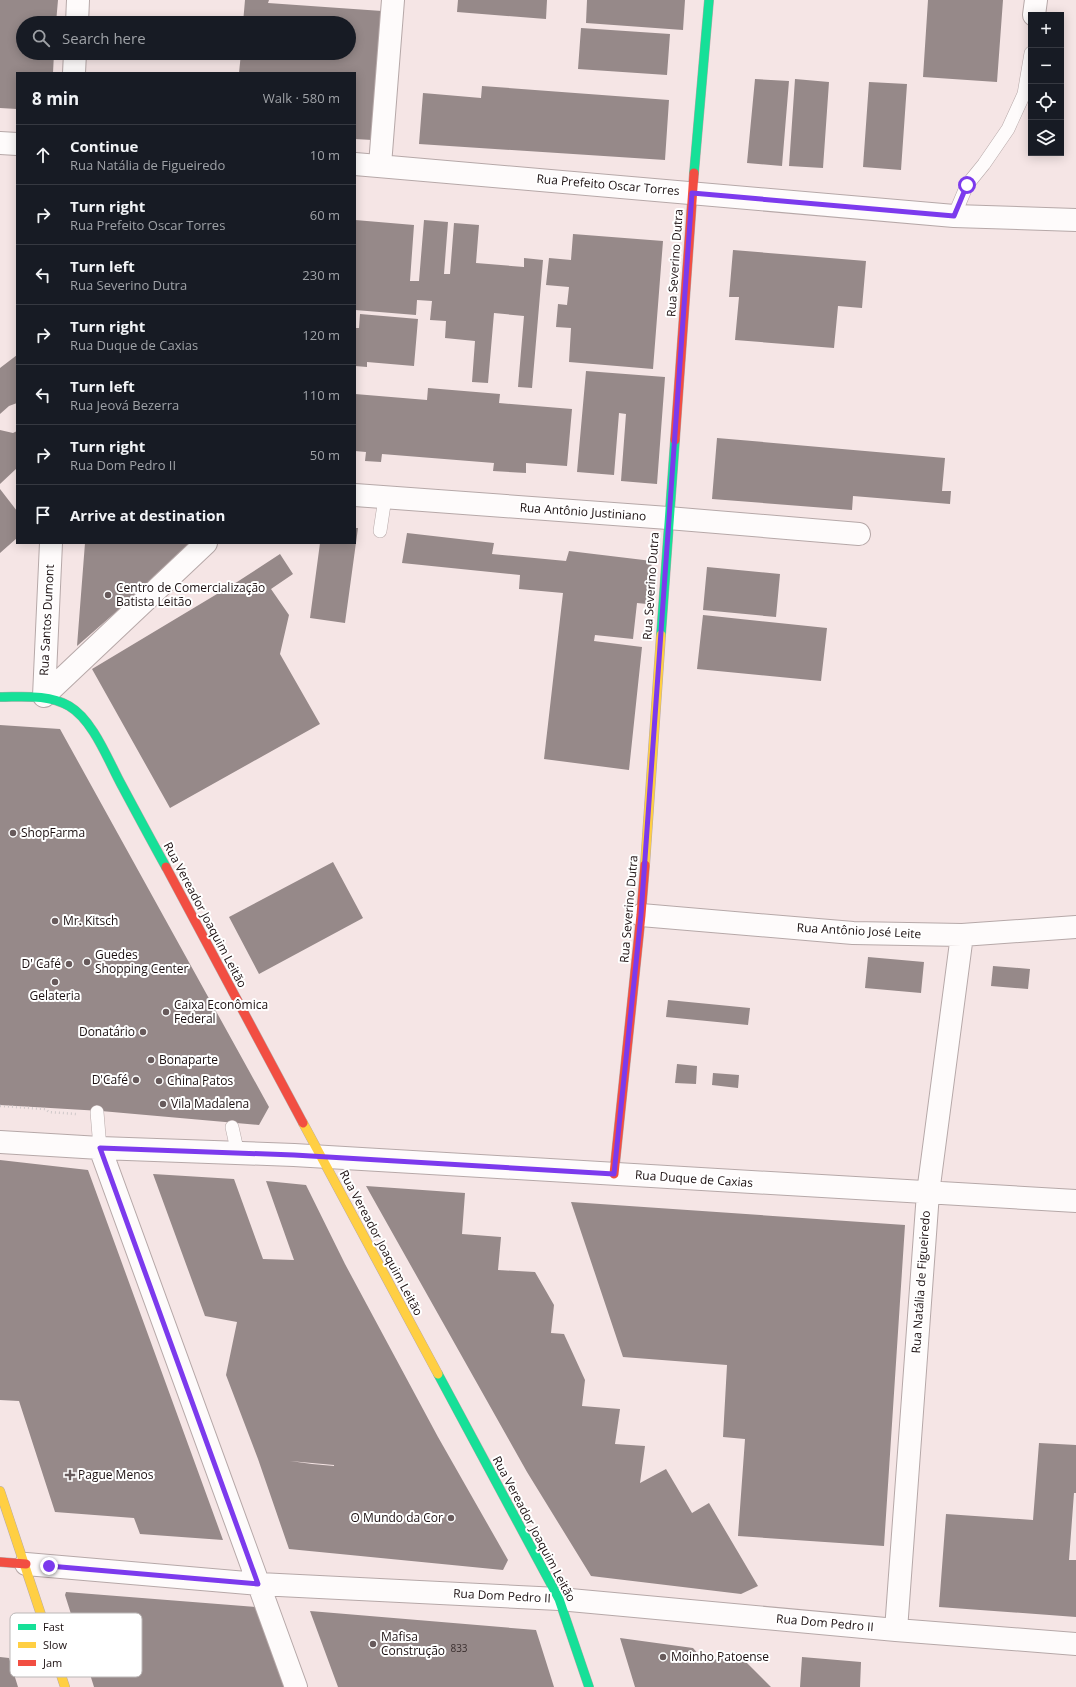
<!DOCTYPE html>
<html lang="en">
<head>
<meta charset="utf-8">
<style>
	:root { --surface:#171b24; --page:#20242c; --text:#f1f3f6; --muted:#9ea1a6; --line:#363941 }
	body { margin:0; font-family:"Open Sans",sans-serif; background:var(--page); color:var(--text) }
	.controls { position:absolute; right:12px; top:12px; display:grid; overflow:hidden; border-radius:0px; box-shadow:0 2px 10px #0003 }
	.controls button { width:36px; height:36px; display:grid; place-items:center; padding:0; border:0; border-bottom:1px solid var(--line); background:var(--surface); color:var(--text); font:20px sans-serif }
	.stop { position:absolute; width:12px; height:12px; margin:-9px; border:3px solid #7c3aed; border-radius:50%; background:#fff }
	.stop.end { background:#7c3aed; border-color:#fff; box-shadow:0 1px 4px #0008 }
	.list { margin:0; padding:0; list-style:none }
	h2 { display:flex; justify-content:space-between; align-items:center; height:52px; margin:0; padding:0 16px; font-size:17px }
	h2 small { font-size:13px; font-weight:400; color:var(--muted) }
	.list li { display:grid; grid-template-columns:26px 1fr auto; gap:12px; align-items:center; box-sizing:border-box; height:60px; padding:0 16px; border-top:1px solid var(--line) }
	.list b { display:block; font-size:15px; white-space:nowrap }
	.list p { margin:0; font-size:13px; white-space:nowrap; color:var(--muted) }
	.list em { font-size:13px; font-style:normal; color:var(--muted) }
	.icon { flex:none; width:22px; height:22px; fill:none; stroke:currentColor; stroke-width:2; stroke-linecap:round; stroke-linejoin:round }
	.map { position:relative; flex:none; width:1076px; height:1687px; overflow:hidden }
	.search { position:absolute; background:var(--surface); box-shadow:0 2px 10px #0003; left:16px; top:16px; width:340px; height:44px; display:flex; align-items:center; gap:10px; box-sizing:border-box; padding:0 14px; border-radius:22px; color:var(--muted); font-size:15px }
	.panel { position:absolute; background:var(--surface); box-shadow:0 2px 10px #0003; left:16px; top:72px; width:340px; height:472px; border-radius:0px }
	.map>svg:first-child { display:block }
	.building { fill:#968989; fill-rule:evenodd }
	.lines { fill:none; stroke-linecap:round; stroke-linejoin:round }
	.lane-casing { stroke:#b6a8a8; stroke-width:14 }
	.street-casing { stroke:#b6a8a8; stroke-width:24 }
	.fast-casing { stroke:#b6a8a8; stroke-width:10 }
	.slow-casing { stroke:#b6a8a8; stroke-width:10 }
	.jam-casing { stroke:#b6a8a8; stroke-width:10 }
	.path { stroke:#cfc8c9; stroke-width:2.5; stroke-dasharray:1 3; stroke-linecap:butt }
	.lane { stroke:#fefbfb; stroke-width:13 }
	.street { stroke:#fefbfb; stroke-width:22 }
	.fast { stroke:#16e098; stroke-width:9 }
	.slow { stroke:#ffcf43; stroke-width:9 }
	.jam { stroke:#f24e42; stroke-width:9 }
	.route { stroke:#7c3aed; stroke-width:5 }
	.poi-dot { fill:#675a5b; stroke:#fff; stroke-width:1.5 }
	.labels { text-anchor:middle; stroke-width:4; stroke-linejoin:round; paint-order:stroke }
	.number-label { font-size:10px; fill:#3a2e2e }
	.street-label { font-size:12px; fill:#1b0f10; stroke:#fff }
	.poi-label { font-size:12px; fill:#1b0f10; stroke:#fff; text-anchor:start }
	.key { fill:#fff; stroke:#bbb7b7; stroke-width:1 }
	.key-label { font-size:11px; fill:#1b0f10 }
</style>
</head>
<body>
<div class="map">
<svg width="1076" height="1687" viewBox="0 0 1076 1687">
	<rect width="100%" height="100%" fill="#f5e5e5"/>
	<path class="building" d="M0,0H58L56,23H23V53H54L53,73H17V109L0,108Z
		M245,0H269L268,3L382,11L372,140L355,139V73H239L241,53H349V23H243Z
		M458,0H547L546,19L457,12Z
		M587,0H685L683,30L586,23Z
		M928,0H1003L997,82L923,77Z
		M581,28L670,34L667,75L578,69Z
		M755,79L789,81L782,166L747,163Z
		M795,79L829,82L823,168L789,166Z
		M869,82L907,84L901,170L863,167Z
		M482,86L669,100L665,160L419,144L423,93L481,98Z
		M355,220L414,225L410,281H419L424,220L448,222L444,274H450L454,223L479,225L476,263L524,267V258L543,260L532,388L518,387L524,316L494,313L488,383L472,382L475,341L445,338L446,321L430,320L432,301L417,300L416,315L355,310Z
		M573,234L663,241L653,369L569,362L571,328L556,327L558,304L567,305L569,287L546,285L549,258L571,260Z
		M733,250L866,261L862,308L838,306L834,348L735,340L739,297H729Z
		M360,314L418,319L414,366L367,362V367L355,366V328H359Z
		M17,355V403L9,406L0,414V368Z
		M586,371L665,377L657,484L621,481L626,414L619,413L614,475L577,472Z
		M428,388L500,394L499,403L572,409L567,466L526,463V473L493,471L494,463L382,454L381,462L365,461L366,452L355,451V394L427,400Z
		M0,430L13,433L17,431V468L0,484Z
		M717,438L945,458L942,491H951L950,504L853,496L852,510L712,499Z
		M0,489L17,511V538L0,553Z
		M355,528H358L345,623L310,618L320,543H355Z
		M407,533L494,543L492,554L566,561L569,551L652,561L647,604L637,603L633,639L595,635L594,641L642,647L629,770L544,759L563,593L519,589L520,575L402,563Z
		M85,543H195L77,646Z
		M280,554L293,574L271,589L289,615L280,654L320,724L170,808L92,669L237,582Z
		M707,567L780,574L776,617L703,610Z
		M703,615L827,628L821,681L697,669Z
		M0,725L60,729L269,1107L259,1125L101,1111L0,1105Z
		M333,862L363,918L259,974L229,917Z
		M868,957L924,962L921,993L865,988Z
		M993,966L1030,969L1028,989L991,986Z
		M668,1000L750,1008L748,1025L666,1017Z
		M677,1064L697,1066L696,1084L675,1083Z
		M713,1073L739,1075L738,1088L712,1085Z
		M0,1160L88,1170L223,1540L140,1534L134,1518L55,1512L19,1401L0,1400Z
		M153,1174L234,1179L263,1259L294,1260L266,1181L306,1185L345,1264L438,1437L508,1560L503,1570L289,1549L258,1459L226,1375L237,1322L205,1316ZM290,1461L334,1465V1466L312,1464Z
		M366,1186L465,1193L462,1234L501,1237L498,1270L535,1272L554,1305L551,1333L564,1334L585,1380L582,1406L620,1409L615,1444L645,1446L640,1483L666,1469L692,1513L709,1503L758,1586L741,1594L591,1576L527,1472Z
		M571,1202L905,1225L884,1546L738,1536L745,1439L723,1437L727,1365L623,1357Z
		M1039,1443L1076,1445V1493H1074L1069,1560H1076V1617L939,1607L946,1514L1033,1520Z
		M66,1592L257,1607L284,1687H94L65,1595Z
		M310,1611L536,1630L554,1687H338Z
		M620,1638L693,1648L706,1663L736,1652L771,1687H635Z
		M0,1657L9,1658L18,1687H0Z
		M802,1657L861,1662L860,1687H800Z"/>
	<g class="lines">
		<g class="lane-casing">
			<path id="lane" d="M954,216L967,185L984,164L1008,129L1024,94L1031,53
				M380,531L385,498
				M97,1112L100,1148
				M232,1127L238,1154"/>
		</g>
		<g class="street-casing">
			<path id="street" d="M1034,15L1036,0
				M77,23L78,0
				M74,73L75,53
				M0,143L17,144
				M355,164L954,216L1076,220
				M380,165L393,0
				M355,495L668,518L859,534
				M44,696L206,543
				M44,696L51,543
				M641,915L853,933L962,935L1076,927
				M0,1142L100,1148L294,1155L1076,1201
				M100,1148L296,1687
				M26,1564L259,1584L559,1599L896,1630L1076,1644
				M896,1630L928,1193L962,935"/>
		</g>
		<g class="fast-casing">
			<path id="fast" d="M694,173L709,0
				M661,635L675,440
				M0,697C23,697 48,694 69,706C93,720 108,760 121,784C136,812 151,840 166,867
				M438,1374L559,1599L589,1687"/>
		</g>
		<g class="slow-casing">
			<path id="slow" d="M645,865L661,635
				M303,1123L438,1374
				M0,1491L65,1687"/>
		</g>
		<g class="jam-casing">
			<path id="jam" d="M675,440L694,173
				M166,867L303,1123
				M614,1174L641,915L645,865
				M0,1562L26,1564"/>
		</g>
		<path class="path" d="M0,1106L45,1109L49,1112L76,1114"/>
		<use href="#lane" class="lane"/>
		<use href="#street" class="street"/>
		<use href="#fast" class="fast"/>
		<use href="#slow" class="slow"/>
		<use href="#jam" class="jam"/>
	</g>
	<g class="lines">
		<path class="route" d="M49,1566L258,1584L100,1148L294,1155L614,1174L641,915L692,193L954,216L967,185"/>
	</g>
	<g class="poi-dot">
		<circle cx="108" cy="595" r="4"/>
		<circle cx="13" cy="833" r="4"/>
		<circle cx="55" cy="921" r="4"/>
		<circle cx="87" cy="962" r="4"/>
		<circle cx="69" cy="964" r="4"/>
		<circle cx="55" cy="982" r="4"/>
		<circle cx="166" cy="1012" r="4"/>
		<circle cx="143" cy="1032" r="4"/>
		<circle cx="151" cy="1060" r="4"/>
		<circle cx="136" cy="1080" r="4"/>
		<circle cx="159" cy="1081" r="4"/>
		<circle cx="163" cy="1104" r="4"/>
		<path d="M68 1469h4v4h4v4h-4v4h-4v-4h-4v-4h4z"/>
		<circle cx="451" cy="1518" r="4"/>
		<circle cx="373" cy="1644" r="4"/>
		<circle cx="663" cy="1657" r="4"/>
	</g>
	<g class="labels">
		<g class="number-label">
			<text x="459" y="1652">833</text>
		</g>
		<g class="street-label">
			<text transform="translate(608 185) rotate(5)" y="4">Rua Prefeito Oscar Torres</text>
			<text transform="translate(675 263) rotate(-86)" y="4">Rua Severino Dutra</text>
			<text transform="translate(583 512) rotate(4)" y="4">Rua Antônio Justiniano</text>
			<text transform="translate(651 586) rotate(-86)" y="4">Rua Severino Dutra</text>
			<text transform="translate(47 620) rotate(-87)" y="4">Rua Santos Dumont</text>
			<text transform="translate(629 909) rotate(-85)" y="4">Rua Severino Dutra</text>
			<text transform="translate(205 915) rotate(62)" y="4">Rua Vereador Joaquim Leitão</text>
			<text transform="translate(859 931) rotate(3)" y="4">Rua Antônio José Leite</text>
			<text transform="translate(694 1179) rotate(4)" y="4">Rua Duque de Caxias</text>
			<text transform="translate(381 1243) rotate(62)" y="4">Rua Vereador Joaquim Leitão</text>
			<text transform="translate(921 1282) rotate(-86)" y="4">Rua Natália de Figueiredo</text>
			<text transform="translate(534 1529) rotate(62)" y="4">Rua Vereador Joaquim Leitão</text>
			<text transform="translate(502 1596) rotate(3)" y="4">Rua Dom Pedro II</text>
			<text transform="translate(825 1623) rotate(5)" y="4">Rua Dom Pedro II</text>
		</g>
		<g class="poi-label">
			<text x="116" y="592">Centro de Comercialização<tspan x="116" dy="14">Batista Leitão</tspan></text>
			<text x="21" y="837">ShopFarma</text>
			<text x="63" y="925">Mr. Kitsch</text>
			<text x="95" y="959">Guedes<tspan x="95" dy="14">Shopping Center</tspan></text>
			<text x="61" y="968" text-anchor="end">D' Café</text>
			<text x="55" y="1000" text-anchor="middle">Gelateria</text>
			<text x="174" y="1009">Caixa Econômica<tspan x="174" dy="14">Federal</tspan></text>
			<text x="135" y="1036" text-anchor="end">Donatário</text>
			<text x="159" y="1064">Bonaparte</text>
			<text x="128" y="1084" text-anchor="end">D'Café</text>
			<text x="167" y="1085">China Patos</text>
			<text x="171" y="1108">Vila Madalena</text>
			<text x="78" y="1479">Pague Menos</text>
			<text x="443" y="1522" text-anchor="end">O Mundo da Cor</text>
			<text x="381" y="1641">Mafisa<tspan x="381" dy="14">Construção</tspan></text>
			<text x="671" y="1661">Moinho Patoense</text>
		</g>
	</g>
	<rect x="10" y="1613" width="132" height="64" rx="6" class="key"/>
	<rect x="18" y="1624" width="18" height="6" fill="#16e098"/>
	<rect x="18" y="1642" width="18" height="6" fill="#ffcf43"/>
	<rect x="18" y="1660" width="18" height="6" fill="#f24e42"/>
	<g class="key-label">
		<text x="43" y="1631">Fast</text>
		<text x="43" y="1649">Slow</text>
		<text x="43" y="1667">Jam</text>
	</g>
</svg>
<div class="controls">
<button>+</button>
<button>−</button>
<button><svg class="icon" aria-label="locate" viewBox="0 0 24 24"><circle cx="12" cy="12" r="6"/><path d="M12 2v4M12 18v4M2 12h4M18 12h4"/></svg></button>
<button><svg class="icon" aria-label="layers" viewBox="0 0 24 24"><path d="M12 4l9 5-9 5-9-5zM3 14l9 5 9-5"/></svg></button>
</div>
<div class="stop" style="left:967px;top:185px"></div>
<div class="stop end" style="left:49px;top:1566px"></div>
<div class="search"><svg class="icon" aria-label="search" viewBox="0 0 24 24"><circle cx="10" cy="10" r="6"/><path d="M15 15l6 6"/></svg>Search here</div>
<section class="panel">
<h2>8 min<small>Walk · 580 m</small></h2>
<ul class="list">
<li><svg class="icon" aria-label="ahead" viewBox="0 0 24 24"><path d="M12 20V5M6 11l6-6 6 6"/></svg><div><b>Continue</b><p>Rua Natália de Figueiredo</p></div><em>10 m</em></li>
<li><svg class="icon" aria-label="right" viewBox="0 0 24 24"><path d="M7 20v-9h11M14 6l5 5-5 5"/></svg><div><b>Turn right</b><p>Rua Prefeito Oscar Torres</p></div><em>60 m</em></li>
<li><svg class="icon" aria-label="left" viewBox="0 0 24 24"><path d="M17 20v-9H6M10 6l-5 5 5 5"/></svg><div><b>Turn left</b><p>Rua Severino Dutra</p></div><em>230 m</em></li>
<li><svg class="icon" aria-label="right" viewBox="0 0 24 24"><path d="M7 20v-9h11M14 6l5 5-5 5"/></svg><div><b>Turn right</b><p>Rua Duque de Caxias</p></div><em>120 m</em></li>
<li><svg class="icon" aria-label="left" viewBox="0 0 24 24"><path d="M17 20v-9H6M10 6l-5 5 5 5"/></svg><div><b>Turn left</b><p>Rua Jeová Bezerra</p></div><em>110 m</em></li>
<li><svg class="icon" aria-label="right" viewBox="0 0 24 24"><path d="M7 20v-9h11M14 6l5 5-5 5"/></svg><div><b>Turn right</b><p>Rua Dom Pedro II</p></div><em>50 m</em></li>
<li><svg class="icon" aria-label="arrive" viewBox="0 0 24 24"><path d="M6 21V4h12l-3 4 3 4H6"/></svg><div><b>Arrive at destination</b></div></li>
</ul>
</section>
</div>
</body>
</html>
